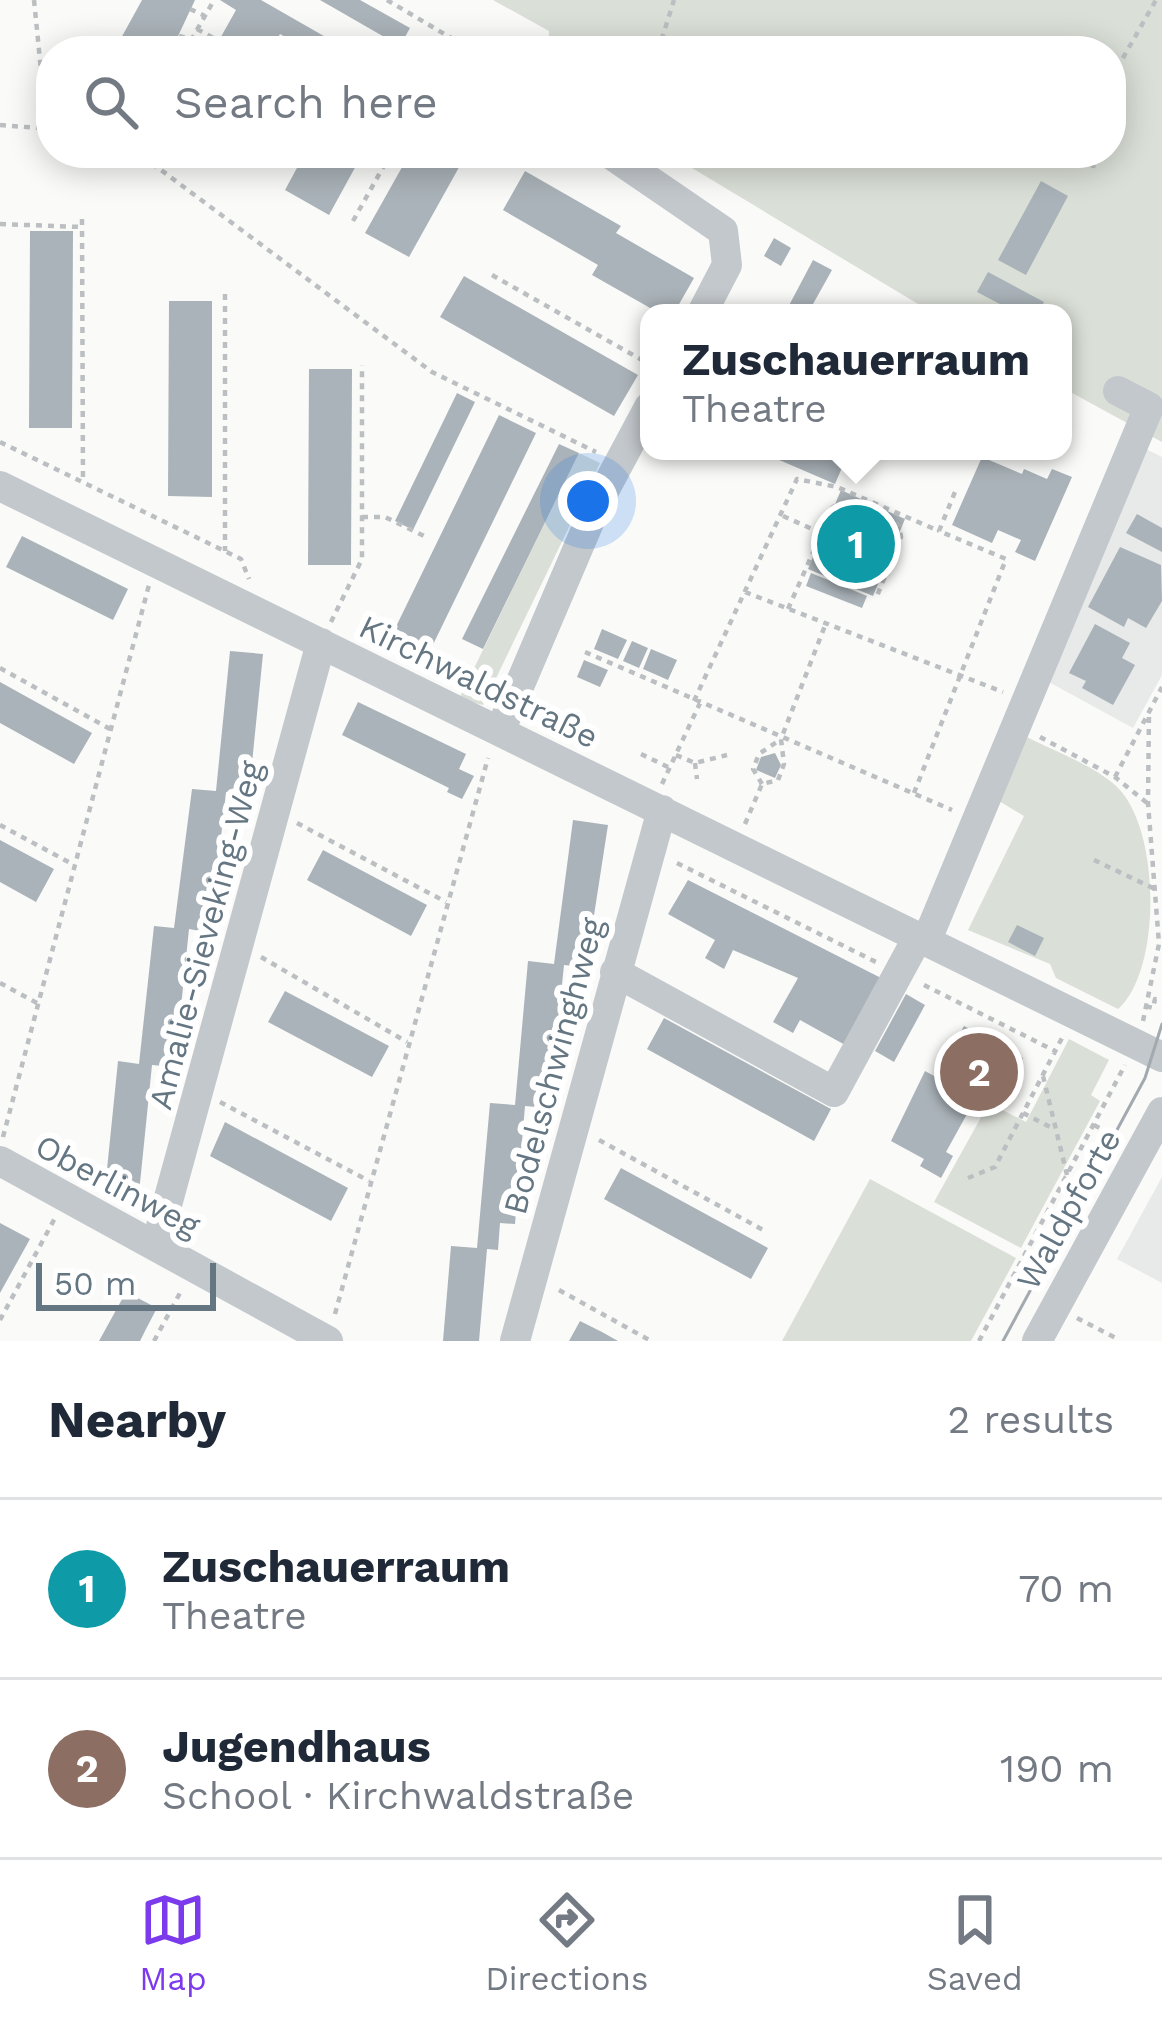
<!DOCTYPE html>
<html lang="en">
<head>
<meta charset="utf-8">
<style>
	:root { --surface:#fff; --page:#f6f6f7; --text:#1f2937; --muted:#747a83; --line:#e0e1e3; --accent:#7c3aed }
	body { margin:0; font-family:"Work Sans",sans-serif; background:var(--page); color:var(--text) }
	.scale { position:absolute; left:36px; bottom:30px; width:180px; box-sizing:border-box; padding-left:12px; border:6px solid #657683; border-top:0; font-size:33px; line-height:42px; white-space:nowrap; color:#657683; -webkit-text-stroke:9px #fff; paint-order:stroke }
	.you { position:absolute; left:588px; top:501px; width:42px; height:42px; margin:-30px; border:9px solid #fff; border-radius:50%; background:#1a73e8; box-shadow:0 0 0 18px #1a73e833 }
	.badge { display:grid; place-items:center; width:78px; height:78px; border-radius:50%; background:var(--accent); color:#fff; font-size:39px; font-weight:700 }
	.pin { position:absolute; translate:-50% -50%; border:6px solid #fff; box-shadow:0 3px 12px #0006 }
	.popup { position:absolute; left:640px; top:304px; width:432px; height:156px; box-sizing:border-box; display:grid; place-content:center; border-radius:24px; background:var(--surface); filter:drop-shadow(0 3px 9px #0005); font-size:39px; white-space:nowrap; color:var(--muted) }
	.popup b { font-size:45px; color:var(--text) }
	.popup::after { content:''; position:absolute; left:50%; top:100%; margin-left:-24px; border:24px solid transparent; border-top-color:var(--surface) }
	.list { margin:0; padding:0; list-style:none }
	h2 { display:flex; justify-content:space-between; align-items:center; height:156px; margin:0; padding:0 48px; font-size:51px }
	h2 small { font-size:39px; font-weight:400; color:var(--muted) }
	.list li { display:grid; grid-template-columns:78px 1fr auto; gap:36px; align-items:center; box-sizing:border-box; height:180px; padding:0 48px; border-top:3px solid var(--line) }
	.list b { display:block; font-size:45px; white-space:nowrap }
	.list p { margin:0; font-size:39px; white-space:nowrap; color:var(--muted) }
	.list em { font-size:39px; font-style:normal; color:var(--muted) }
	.icon { flex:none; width:66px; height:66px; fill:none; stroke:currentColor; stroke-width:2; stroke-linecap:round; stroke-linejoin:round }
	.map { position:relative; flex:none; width:1162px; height:1341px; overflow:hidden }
	.search { position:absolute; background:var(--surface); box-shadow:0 6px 30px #0003; left:36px; right:36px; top:36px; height:132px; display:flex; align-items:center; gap:30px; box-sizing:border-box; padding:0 42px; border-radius:48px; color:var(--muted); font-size:45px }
	.sheet { height:516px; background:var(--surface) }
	nav { display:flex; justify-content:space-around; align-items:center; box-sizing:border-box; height:168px; border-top:3px solid var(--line); background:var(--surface); font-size:33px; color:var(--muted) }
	nav a { display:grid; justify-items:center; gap:6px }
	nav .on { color:var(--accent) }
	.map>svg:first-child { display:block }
	.built { fill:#e8e9e9 }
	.green { fill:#dadfd7 }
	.building { fill:#aab3b9 }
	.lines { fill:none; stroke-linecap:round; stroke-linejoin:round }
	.path { stroke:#bbbfc2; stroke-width:4.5; stroke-dasharray:6 6; stroke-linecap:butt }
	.minor { stroke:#c3c8cc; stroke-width:30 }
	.tram { stroke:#a2aab0; stroke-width:3 }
	.labels { text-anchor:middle; stroke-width:12; stroke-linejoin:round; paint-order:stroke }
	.street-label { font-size:33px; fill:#657683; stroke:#fff }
</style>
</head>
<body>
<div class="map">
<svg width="1162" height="1341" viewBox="0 0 1162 1341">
	<rect width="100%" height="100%" fill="#fafaf8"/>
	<path class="built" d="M1142,447L1162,457V675L1133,728L1047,681Z
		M1162,1177V1283L1117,1259Z"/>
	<path class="green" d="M493,0H1162V442L1063,388V313H933L667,153H1111V51H548L549,31Z
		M579,453L600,463L483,705L459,699Z
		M1025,736C1053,751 1092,764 1116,786C1161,827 1162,971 1118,1009L1056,978L1050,964L968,930L1024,816L999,801Z
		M1069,1039L1109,1060L1091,1095L1100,1101L1021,1248L934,1202L989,1103L1026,1122Z
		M870,1179L1016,1258L971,1341H782Z"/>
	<path class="building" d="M142,0H195L171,51H114Z
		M220,0H261L350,51H310L280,34L270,51H213L236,10Z
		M320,0H360L410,28L400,46Z
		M305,153H363L329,215L285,190Z
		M410,153H467L409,257L365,233Z
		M525,171L621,226L616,233L694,278L674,313H659L592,275L598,265L503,210Z
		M1041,181L1068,196L1026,275L998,260Z
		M30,231H73L72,428H29Z
		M774,238L791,248L781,266L764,256Z
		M813,260L832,270L808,313H785Z
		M988,272L1044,302L1038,313H1017L977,292Z
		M464,276L638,375L614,416L440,317Z
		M169,301H212V497L168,496Z
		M309,369H352L351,565H308Z
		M457,393L475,402L413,530L395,521Z
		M499,415L536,433L426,659L389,641Z
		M559,444L579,453L483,649L462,639Z
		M772,451H849L835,484L770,456Z
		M982,457L1022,474L1024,469L1047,479L1052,469L1072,477L1035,561L1015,552L1021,540L998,530L992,543L952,525Z
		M841,490L905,519L873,596L808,569Z
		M1137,514L1162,528V552L1126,533Z
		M22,536L128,589L113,620L6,567Z
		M1120,547L1161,565L1162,601L1146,628L1128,618L1124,627L1088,607Z
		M811,573L867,596L862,608L806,586Z
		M1095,624L1130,643L1122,658L1135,665L1113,705L1082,688L1086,681L1069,673Z
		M602,629L627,640L618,659L594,649Z
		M632,641L648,648L639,668L623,661Z
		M651,649L677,660L668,680L643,669Z
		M230,651L263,654L251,773L241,772L238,794L226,792L213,909L202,908L200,931L189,929L177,1045L167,1044L164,1066L152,1065L140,1183L135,1194L114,1192L115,1180L106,1179L118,1061L139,1064L154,926L174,928L192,789L216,791Z
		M584,660L608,670L600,687L577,677Z
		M0,682L92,733L74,764L0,723Z
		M358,702L466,754L459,769L474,776L462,799L447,792L449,788L342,735Z
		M775,753L781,765L775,778L756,770L761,757Z
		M573,820L608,825L590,941L576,939L574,966L564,965L552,1082L538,1081L536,1107L525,1106L515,1224L500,1223L498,1250L487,1249L479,1341H443L451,1246L477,1248L490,1103L515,1105L528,961L554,964Z
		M0,840L54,869L36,902L0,882Z
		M323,850L427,905L411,936L307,880Z
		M688,880L883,979L847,1046L800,1020L793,1033L773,1022L798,978L733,950L724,969L705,958L715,940L668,914Z
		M1017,925L1044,938L1035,956L1008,942Z
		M285,991L389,1046L372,1077L268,1022Z
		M906,994L925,1005L894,1062L875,1051Z
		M664,1018L831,1109L814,1141L647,1049Z
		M964,1026L1023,1058L1002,1096L983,1085L946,1152L953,1156L941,1178L920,1166L924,1159L891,1141L925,1071L936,1077Z
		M225,1122L348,1188L331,1221L210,1156Z
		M621,1168L768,1248L751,1279L604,1199Z
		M0,1223L30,1239L0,1293Z
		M126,1292L157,1308L146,1329L140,1341H99Z
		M580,1321L602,1332L618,1341H569Z"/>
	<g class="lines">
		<path class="path" d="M34,0L42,80L51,89
			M387,0L473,51
			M190,9L205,16
			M197,29L219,41
			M179,36L192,40
			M189,44L202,51
			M172,49L177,51
			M185,51L214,0
			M448,51L455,39
			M658,51L674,0
			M1111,79L1156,0
			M0,125L51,129
			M130,153L157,167L432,372L596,452
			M1093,168L1095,153
			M82,219L83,482
			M353,221L391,153
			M0,224L82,227
			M492,275L649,364
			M225,294V551
			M0,442L241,559L249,579
			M783,516L821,533
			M362,517H385L424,536
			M745,592L1003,692
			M788,609L833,507C852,494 885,510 899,526L901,537L877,596
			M331,622L362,559V365
			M585,652L952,810
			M0,668L110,729
			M694,701L797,479L837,487L939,531
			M1040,737L1115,777L1147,803
			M641,754L670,768
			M676,755L695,763L727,755
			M695,763L697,779
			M1115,777L1162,687
			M662,784L700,703
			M762,784L753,769L759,754L781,739
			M914,793L1006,559L939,531L955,492
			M297,823L446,902
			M745,824L762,784L778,780L784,764L781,739L826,623
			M0,825L74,865
			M1094,860L1157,890
			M677,863L876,962
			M261,957L407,1042
			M0,983L37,1003
			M924,985L1055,1051
			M1146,1006L1153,1008L1155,999L1162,1000
			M1143,1021L1159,944L1148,803L1149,711
			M1043,1076L1067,1175
			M220,1102L369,1181
			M1023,1113L1050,1127
			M1094,1125L1116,1137
			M3,1137L149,585
			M599,1140L765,1231
			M1092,1157L1105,1130
			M968,1178L995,1167L1063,1036
			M559,1290L651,1341
			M335,1314L488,758
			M1077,1318L1116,1338
			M0,1320L55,1218
			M154,1341L180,1293
			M979,1341L1125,1065"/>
		<path class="minor" d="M609,153L723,231L727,265L702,313
			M0,486L1162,1057
			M500,731L596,506L649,407
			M926,942L1149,407L1118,391
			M615,972L834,1092L918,937
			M0,1161L328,1341
			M156,1245L321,643
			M515,1341L662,810
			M1037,1341L1162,1112"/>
		<path class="tram" d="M1003,1341L1145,1078L1162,1024"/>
	</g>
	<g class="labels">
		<g class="street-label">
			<text transform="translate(479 681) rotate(26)" y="12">Kirchwaldstraße</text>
			<text transform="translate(205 935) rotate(-75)" y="12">Amalie-Sieveking-Weg</text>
			<text transform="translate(553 1066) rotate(-75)" y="12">Bodelschwinghweg</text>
			<text transform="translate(118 1185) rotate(28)" y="12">Oberlinweg</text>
			<text transform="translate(1068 1209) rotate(-61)" y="12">Waldpforte</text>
		</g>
	</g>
</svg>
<div class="scale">50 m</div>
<div class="you"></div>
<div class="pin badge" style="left:856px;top:544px;background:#0f9aa8">1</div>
<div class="popup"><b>Zuschauerraum</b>Theatre</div>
<div class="pin badge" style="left:979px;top:1072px;background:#8d6e63">2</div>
<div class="search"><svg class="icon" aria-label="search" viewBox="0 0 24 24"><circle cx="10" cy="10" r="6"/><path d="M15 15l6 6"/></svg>Search here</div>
</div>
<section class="sheet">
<h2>Nearby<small>2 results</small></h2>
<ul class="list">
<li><span class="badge" style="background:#0f9aa8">1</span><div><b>Zuschauerraum</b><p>Theatre</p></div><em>70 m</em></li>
<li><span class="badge" style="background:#8d6e63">2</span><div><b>Jugendhaus</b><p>School · Kirchwaldstraße</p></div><em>190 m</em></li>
</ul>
</section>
<nav>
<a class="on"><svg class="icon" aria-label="map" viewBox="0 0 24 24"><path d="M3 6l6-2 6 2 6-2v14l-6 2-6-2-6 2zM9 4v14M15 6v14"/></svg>Map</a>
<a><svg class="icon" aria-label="directions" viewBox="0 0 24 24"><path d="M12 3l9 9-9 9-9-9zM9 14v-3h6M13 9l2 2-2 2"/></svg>Directions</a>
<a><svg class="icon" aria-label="saved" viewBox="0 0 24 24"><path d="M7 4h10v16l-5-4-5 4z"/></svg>Saved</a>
</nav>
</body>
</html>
